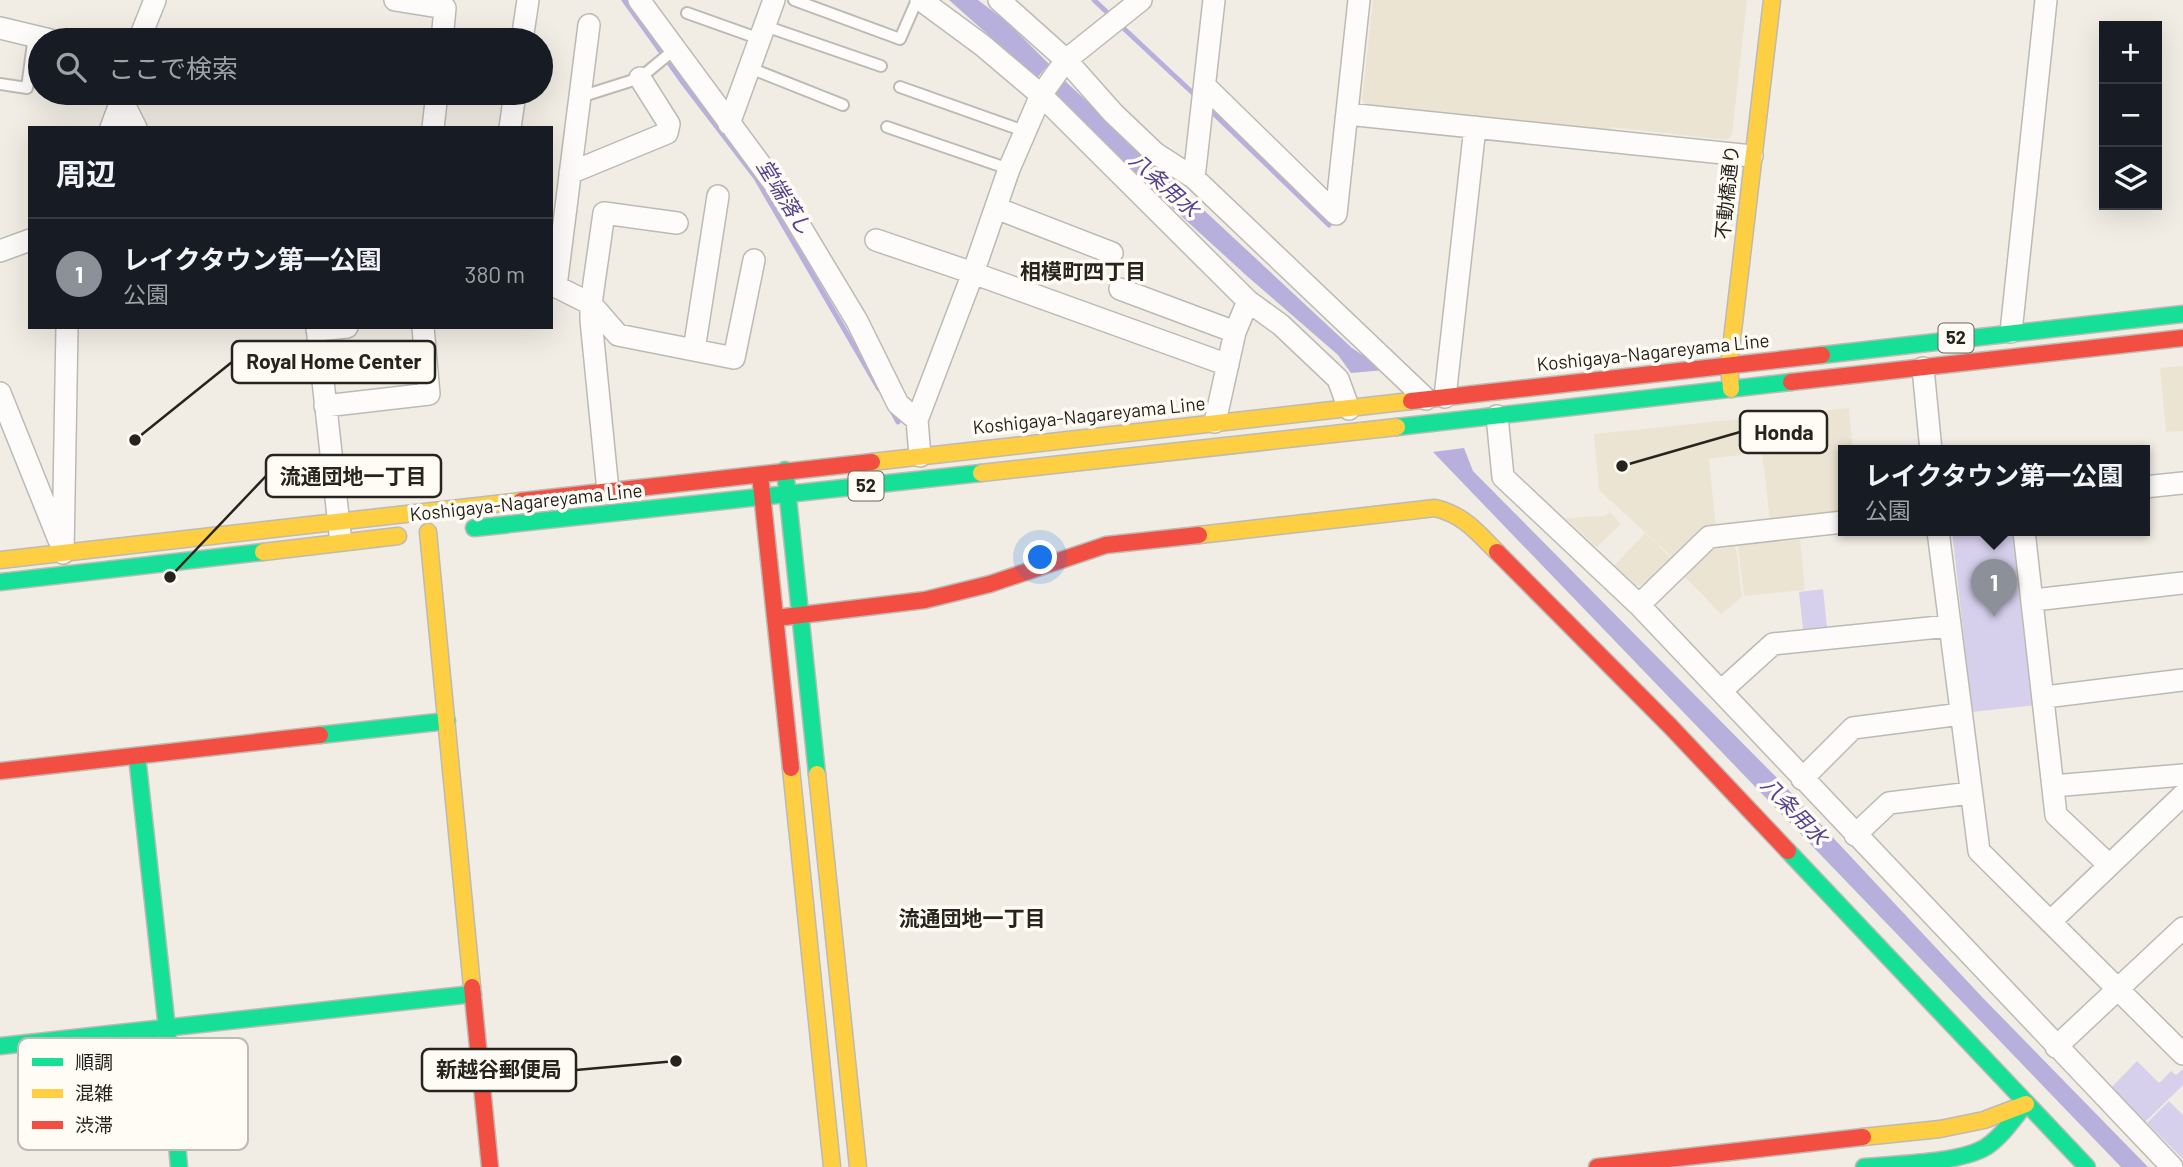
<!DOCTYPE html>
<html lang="ja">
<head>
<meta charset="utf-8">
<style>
	:root { --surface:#171b24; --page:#242831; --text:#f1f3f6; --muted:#9ea1a6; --line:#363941; --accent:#8c9099 }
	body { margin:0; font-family:Barlow,"Noto Sans JP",sans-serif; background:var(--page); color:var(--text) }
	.controls { position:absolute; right:21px; top:21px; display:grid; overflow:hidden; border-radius:0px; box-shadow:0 7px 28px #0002 }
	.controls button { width:63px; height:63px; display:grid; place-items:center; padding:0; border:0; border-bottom:2px solid var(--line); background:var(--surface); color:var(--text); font:35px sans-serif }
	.you { position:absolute; left:1041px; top:558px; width:24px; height:24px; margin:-18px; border:5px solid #fff; border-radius:50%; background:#1a73e8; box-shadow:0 0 0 10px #1a73e833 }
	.badge { display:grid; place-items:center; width:46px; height:46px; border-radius:50%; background:var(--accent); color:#fff; font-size:23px; font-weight:700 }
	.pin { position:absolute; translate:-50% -58px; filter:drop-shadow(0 2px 4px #0008) }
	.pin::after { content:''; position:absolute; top:37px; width:24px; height:21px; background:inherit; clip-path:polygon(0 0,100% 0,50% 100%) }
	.popup { position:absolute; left:1838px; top:445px; width:312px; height:91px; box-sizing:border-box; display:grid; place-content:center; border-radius:0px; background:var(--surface); filter:drop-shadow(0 2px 5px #0005); font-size:23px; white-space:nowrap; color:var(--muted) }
	.popup b { font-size:26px; color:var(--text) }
	.popup::after { content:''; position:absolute; left:50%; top:100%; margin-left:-14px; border:14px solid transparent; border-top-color:var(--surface) }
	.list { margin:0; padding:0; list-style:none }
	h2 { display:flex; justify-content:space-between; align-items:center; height:91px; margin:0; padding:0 28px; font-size:30px }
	h2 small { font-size:23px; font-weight:400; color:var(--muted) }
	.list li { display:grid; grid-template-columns:46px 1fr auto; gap:21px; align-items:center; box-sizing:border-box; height:112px; padding:0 28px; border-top:2px solid var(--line) }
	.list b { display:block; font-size:26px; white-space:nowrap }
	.list p { margin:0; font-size:23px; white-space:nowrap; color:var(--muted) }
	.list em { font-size:23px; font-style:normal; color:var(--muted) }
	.icon { flex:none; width:38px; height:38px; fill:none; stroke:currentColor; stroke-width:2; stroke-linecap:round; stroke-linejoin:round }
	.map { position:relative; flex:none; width:2183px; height:1167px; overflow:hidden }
	.search { position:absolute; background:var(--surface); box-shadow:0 7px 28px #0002; left:28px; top:28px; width:525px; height:77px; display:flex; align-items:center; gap:18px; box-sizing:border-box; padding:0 24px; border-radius:38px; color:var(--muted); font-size:26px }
	.panel { position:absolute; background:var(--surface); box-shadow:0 7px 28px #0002; left:28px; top:126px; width:525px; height:203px; border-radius:0px }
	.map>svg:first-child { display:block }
	.built { fill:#ebe4d3 }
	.green { fill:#d6d0ec }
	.water { fill:#b8b0dc }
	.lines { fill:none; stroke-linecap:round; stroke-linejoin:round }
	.stream { stroke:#b8b0dc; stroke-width:5 }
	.lane-casing { stroke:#bdbab4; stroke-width:14 }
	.street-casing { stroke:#bdbab4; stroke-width:24 }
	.fast-casing { stroke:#bdbab4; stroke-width:19 }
	.slow-casing { stroke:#bdbab4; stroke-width:19 }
	.jam-casing { stroke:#bdbab4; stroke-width:19 }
	.lane { stroke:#fdfcfb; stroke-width:10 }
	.street { stroke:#fdfcfb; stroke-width:21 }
	.fast { stroke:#16e098; stroke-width:16 }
	.slow { stroke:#ffcf43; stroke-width:16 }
	.jam { stroke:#f24e42; stroke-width:16 }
	.labels { text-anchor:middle; stroke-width:7; stroke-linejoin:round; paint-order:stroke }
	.shield { fill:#fffcf6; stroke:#68655f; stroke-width:2 }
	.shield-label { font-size:18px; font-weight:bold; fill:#27241e }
	.street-label { font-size:19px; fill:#27241e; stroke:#fffcf6 }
	.water-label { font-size:21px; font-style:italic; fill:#544292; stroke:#fffcf6 }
	.neighbourhood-label { font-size:21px; font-weight:bold; fill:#27241e; stroke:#fffcf6 }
	.key { fill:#fffcf6; stroke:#bebbb5; stroke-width:2 }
	.key-label { font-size:19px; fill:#27241e }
	.leader { fill:none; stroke:#27241e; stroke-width:2.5 }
	.callout-dot { fill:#27241e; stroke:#fffcf6; stroke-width:2.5 }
	.callout { fill:#fffcf6; stroke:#27241e; stroke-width:2.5 }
	.callout-label { font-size:21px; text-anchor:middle; font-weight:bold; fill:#27241e }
</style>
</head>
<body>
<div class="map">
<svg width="2183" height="1167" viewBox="0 0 2183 1167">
	<rect width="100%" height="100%" fill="#f1ede4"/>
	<path class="built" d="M1373,0H1747L1732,135L1727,140L1611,127V136L1368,108L1362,99Z
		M2183,366V431L2166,432L2160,368Z
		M1849,408L1853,451H1843V511L1770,520L1762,452L1709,459L1716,529L1673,558L1599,490L1594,434Z
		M1610,512L1621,524L1597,547L1565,518L1604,516Z
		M1645,533L1671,558L1646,584L1633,586L1613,567Z
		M1800,539L1805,590L1744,596L1738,546Z
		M1734,547L1737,552L1742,597L1721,614L1685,577L1713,549Z"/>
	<path class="green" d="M1952,531H2016L2036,705L1972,712Z
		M1823,589L1827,627L1803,629L1799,592Z
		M2137,1061L2159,1083L2171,1071L2176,1075L2183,1069V1085L2145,1122L2111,1088Z
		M2169,1101L2183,1115V1159L2147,1123Z"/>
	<path class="water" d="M949,0H978L1007,22L1049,64L1037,78Z
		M1064,80L1352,348L1385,370L1351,373L1338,355L1248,277L1052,98Z
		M1464,448L1473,471L1782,783L1982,997L2148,1167H2121L1433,452Z"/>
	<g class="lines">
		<path class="stream" d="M624,0L684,84L756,178L879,389
			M1094,0L1112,17
			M1119,24L1196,96
			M1208,108L1329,225
			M891,409L898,422"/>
		<g class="lane-casing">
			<path id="lane" d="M794,0L900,39L917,0
				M687,13L760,39
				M765,26L881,66
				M750,68L843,105
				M0,84L27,88L34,36
				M900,87L1024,131
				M580,97L640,78L675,49
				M887,127L1009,169"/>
		</g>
		<g class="street-casing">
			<path id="street" d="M395,0L445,8L442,40
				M639,0L774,183L857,321L898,404L917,420
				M921,0L982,45L1041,95L1248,301L1281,325L1338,379L1349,409
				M999,0L1066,60L1113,113L1155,153L1194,178L1426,399
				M0,28L50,40
				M139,40L155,0
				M522,40L528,0
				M1205,86L1336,214L1359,0
				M122,100L136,128
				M1347,114L1752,156
				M729,124L774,0
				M111,128L124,93
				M433,128L437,93
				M510,128L515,93
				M570,173L667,133L669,124L640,78
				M1194,178L1214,0
				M996,208L1112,253
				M677,223L604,213L591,304L618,335L734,358L754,260
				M876,240L973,273L1228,365
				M0,251L30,240
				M551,284L591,304V320L608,491
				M556,286L589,25
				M1120,289L1235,332
				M317,327L340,534
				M317,330L347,327
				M2011,332L2046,0
				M694,350L718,196
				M1923,368L1931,451
				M0,393L59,540
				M1445,397L1475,127
				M325,406L429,394L423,327
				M1497,416L1503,477L1639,605L2172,1167
				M1215,422L1235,332L1248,301
				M920,456L917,420L973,273L1009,169L1041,95L1066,60L1141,0
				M2144,487L2183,483
				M1938,531L1979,851L2183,1054
				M2024,531L2056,815L2109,865
				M63,553L67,327
				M2034,600L2183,583
				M1639,605L1709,537L1843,522
				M1721,691L1773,644L1949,626
				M2045,697L2183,680
				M1802,779L1853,728L1961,714
				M2053,786L2183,775
				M1855,835L1889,803L1971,793
				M2050,922L2183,795
				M2056,1047L2183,928"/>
		</g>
		<g class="fast-casing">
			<path id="fast" d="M1822,355L2183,314
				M1397,427L1791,382
				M785,470L817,774
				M474,528L981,473
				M0,582L263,552
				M320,735L447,721
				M137,756L167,1029L179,1167
				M1788,851L2087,1167
				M0,1046L473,994
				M1864,1167C1896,1164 1960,1163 1986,1147C2001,1137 2012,1121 2023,1107"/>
		</g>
		<g class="slow-casing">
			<path id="slow" d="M1731,389L1729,365L1772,0
				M872,462L1411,401
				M981,473L1397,427
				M428,532L472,987
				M1199,535L1435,508C1464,515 1476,531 1497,552
				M263,552L398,536
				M0,560L521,501
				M791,768L832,1167
				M817,774L858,1167
				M1863,1137L1940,1129L1984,1120L2026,1104"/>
		</g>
		<g class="jam-casing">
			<path id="jam" d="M1791,382L2183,338
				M1411,401L1822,355
				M760,475L791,768
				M521,501L872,462
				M1497,552L1670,726L1788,851
				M776,618L925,600L990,584L1106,545L1199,535
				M0,771L320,735
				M472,987L490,1167
				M1597,1167L1863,1137"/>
		</g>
		<use href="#lane" class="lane"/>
		<use href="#street" class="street"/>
		<use href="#fast" class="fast"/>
		<use href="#slow" class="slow"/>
		<use href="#jam" class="jam"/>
	</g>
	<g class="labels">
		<g class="shield">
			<rect x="1938.5" y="323.5" width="35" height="29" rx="5"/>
			<rect x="848.5" y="471.5" width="35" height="29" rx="5"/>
		</g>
		<g class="shield-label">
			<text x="1956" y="344">52</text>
			<text x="866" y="492">52</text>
		</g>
		<g class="street-label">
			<text transform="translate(1727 192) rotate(-84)" y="7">不動橋通り</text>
			<text transform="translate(1653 352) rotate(-6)" y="7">Koshigaya-Nagareyama Line</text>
			<text transform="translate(1089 415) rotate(-6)" y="7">Koshigaya-Nagareyama Line</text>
			<text transform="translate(526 502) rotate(-6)" y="7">Koshigaya-Nagareyama Line</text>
		</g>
		<g class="water-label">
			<text transform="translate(1164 185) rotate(42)" y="7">八条用水</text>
			<text transform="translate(784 197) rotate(58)" y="7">堂端落し</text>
			<text transform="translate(1794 811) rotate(46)" y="7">八条用水</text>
		</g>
		<g class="neighbourhood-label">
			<text x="1083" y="279">相模町四丁目</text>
			<text x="972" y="926">流通団地一丁目</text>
		</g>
	</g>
	<rect x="18" y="1038" width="230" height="112" rx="10" class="key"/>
	<rect x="32" y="1058" width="31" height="8" fill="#16e098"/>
	<rect x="32" y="1089" width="31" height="9" fill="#ffcf43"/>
	<rect x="32" y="1121" width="31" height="8" fill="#f24e42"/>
	<g class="key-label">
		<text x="75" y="1069">順調</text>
		<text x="75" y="1100">混雑</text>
		<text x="75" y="1132">渋滞</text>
	</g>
	<path class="leader" d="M135 440L232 362M1622 466L1740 432M170 577L266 476M676 1061L576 1070"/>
	<g class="callout-dot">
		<circle cx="135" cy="440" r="7"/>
		<circle cx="1622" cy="466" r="7"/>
		<circle cx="170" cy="577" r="7"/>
		<circle cx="676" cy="1061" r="7"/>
	</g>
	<g class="callout">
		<rect x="232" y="341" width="203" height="42" rx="7"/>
		<rect x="1740" y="411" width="87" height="42" rx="7"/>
		<rect x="266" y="455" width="175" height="42" rx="7"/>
		<rect x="422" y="1049" width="154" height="42" rx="7"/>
	</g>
	<g class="callout-label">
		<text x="334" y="369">Royal Home Center</text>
		<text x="1784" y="440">Honda</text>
		<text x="353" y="484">流通団地一丁目</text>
		<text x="499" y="1077">新越谷郵便局</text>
	</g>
</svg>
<div class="controls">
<button>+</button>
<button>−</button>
<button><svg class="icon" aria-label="layers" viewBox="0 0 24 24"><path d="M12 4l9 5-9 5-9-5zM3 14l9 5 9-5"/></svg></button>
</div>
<div class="you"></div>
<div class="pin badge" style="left:1994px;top:617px">1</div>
<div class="popup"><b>レイクタウン第一公園</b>公園</div>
<div class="search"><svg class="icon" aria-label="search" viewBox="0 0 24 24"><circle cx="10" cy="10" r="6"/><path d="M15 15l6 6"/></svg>ここで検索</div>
<section class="panel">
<h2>周辺<small></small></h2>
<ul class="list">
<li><span class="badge">1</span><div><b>レイクタウン第一公園</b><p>公園</p></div><em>380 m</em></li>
</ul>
</section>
</div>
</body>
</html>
